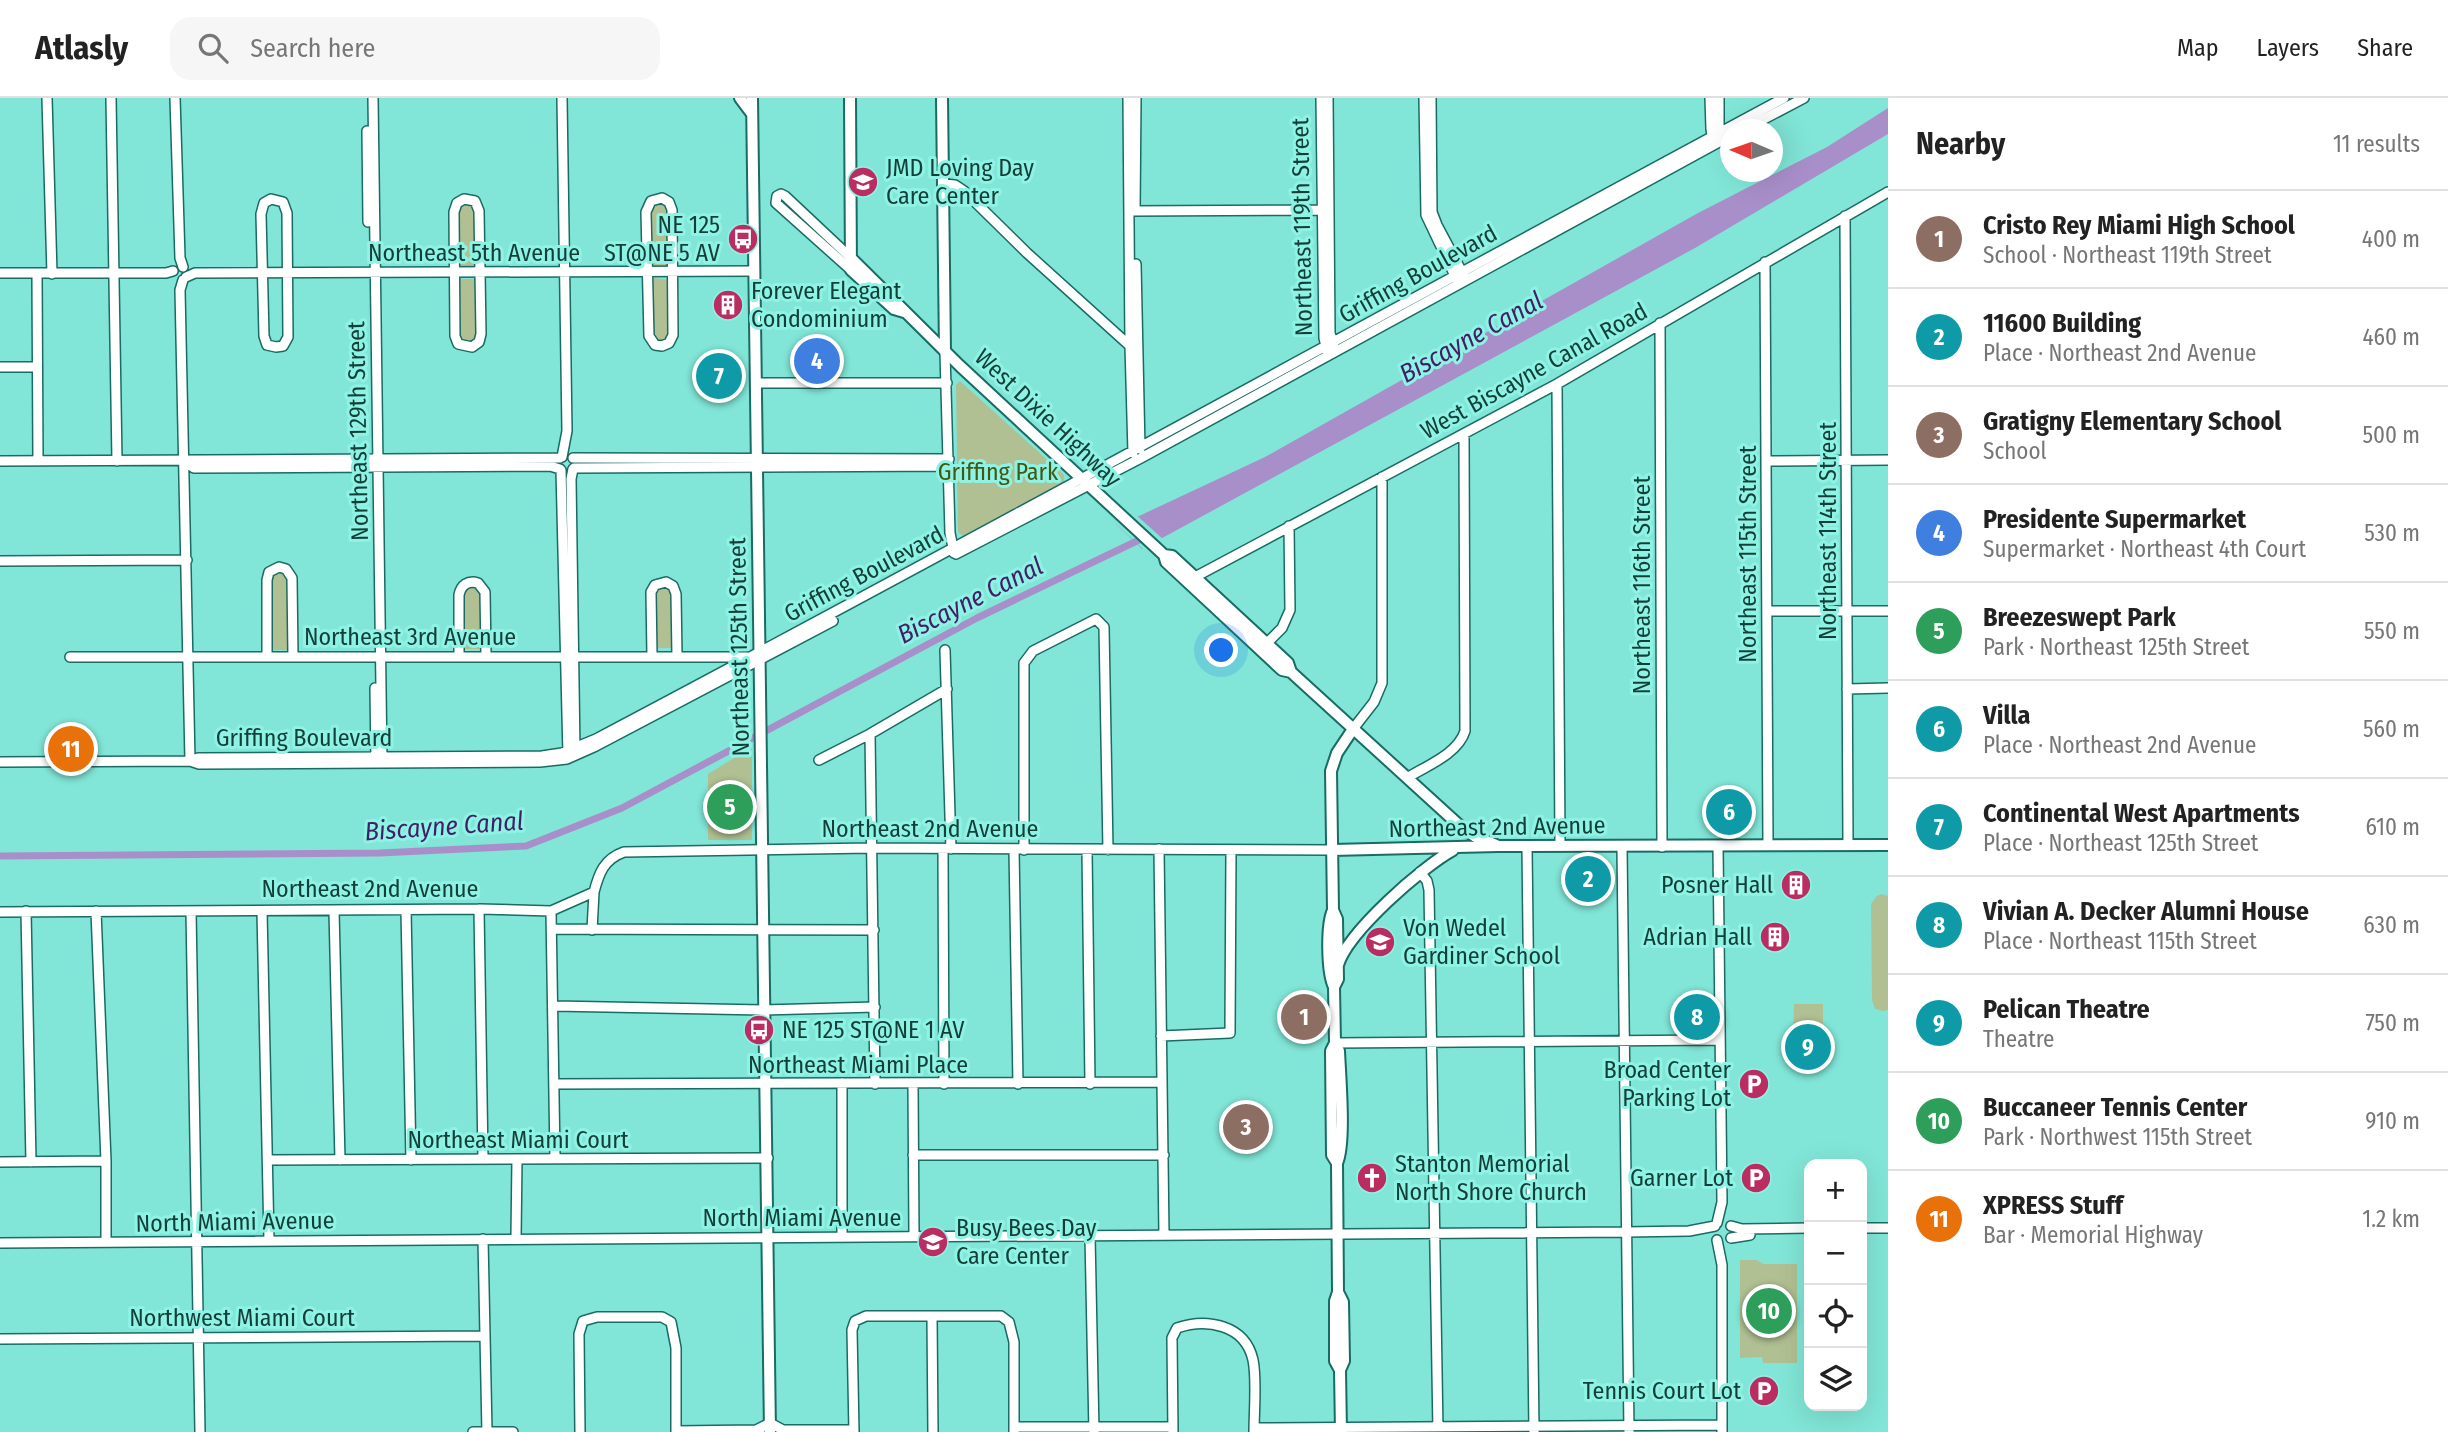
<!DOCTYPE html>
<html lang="en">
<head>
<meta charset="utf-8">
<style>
	:root { --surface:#fff; --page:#f6f6f6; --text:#222; --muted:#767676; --line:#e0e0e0; --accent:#111827 }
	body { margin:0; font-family:"Fira Sans Condensed",sans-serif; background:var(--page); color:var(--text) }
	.controls { position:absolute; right:21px; bottom:21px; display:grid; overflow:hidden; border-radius:14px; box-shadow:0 7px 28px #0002 }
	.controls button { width:63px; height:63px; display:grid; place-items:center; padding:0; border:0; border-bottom:2px solid var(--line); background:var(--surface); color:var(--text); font:35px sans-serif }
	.compass { position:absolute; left:1720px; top:21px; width:63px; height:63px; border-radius:50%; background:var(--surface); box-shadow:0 7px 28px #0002; rotate:272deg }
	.you { position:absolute; left:1222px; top:553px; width:24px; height:24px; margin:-18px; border:5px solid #fff; border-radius:50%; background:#1a73e8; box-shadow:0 0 0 10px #1a73e833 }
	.badge { display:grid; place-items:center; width:46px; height:46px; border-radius:50%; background:var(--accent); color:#fff; font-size:23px; font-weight:700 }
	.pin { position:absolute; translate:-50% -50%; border:4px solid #fff; box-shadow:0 2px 7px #0006 }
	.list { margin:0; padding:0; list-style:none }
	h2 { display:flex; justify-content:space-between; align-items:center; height:91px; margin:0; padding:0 28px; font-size:30px }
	h2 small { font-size:23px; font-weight:400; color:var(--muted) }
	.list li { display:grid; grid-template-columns:46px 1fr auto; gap:21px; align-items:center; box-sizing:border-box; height:98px; padding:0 28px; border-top:2px solid var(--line) }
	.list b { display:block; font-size:26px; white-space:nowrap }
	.list p { margin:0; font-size:23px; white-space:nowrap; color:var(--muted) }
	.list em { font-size:23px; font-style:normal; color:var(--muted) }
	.icon { flex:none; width:38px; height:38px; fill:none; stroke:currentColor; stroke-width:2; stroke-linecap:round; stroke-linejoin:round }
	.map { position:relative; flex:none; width:1888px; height:1334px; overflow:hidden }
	header { display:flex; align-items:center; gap:42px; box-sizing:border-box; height:98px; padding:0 35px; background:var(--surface); border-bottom:2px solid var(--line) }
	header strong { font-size:33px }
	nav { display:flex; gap:38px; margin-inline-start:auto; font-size:24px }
	.search { width:490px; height:63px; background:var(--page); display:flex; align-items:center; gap:18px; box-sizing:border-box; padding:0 24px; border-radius:21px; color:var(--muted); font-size:26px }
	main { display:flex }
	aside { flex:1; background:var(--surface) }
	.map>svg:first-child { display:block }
	.green { fill:#b0c092 }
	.water { fill:#a98fca }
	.pier { fill:#81e6d7 }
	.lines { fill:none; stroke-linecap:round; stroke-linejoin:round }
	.canal { stroke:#a98fca; stroke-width:7 }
	.minor-casing { stroke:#186c63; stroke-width:12 }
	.major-casing { stroke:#186c63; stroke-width:14 }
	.minor { stroke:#fff; stroke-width:9 }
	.major { stroke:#fff; stroke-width:10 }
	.labels { text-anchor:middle; stroke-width:6; stroke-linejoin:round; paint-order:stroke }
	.poi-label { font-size:24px; fill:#133f39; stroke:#8ef3e4; text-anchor:start }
	.street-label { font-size:24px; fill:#133f39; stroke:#8ef3e4 }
	.park-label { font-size:24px; fill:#445712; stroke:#8ef3e4 }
	.water-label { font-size:26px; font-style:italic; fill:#421e64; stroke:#8ef3e4 }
</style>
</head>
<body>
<header>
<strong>Atlasly</strong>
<div class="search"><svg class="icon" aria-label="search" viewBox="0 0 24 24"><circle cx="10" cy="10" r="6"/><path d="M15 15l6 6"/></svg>Search here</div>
<nav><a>Map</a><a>Layers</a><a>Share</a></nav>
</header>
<main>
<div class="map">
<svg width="1888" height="1334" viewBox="0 0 1888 1334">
	<rect width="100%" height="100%" fill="#81e6d7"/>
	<path class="green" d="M467,103L477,110V169H458L456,111Z
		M661,103L669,110V166L666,169H652L650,166L649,113L652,104Z
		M654,180L669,182L670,240L663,246L652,241V182Z
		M458,181H478L479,239L475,246L459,244Z
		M960,283L1064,377V384L966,440L958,434L956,287Z
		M275,472L288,475L290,552H272L269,547V482Z
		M476,487L483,497L482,551H464L461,545V500L465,489Z
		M662,487L672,490L674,550H654V491Z
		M752,649V742H708V676Z
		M1881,796L1888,798V912L1883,913L1875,911L1872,902L1871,806L1877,798Z
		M1794,906H1823V940H1793Z
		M1740,1162H1757L1763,1166H1797V1265H1763L1762,1259L1740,1260Z"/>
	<path class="water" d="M1888,10V36L1695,150L1142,451L1116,426L1139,418L1265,359L1698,115L1827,49Z"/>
	<path class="pier" d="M1135,416L1164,442L1145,453L1114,424Z"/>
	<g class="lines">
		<path class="canal" d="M0,758L380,755L526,748L622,710L977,520L1141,441"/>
		<g class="minor-casing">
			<path id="minor" d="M47,0L52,176
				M111,0L117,363
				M175,0L180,160L183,169
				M373,0L382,664
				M1128,0L1130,248L1133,355
				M1321,0L1324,240L1327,253
				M1328,0L1330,235L1334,248
				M1424,0L1426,117L1456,180
				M1431,0L1432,114L1437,127L1463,176
				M1710,0L1711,31L1713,43
				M1719,0V27L1722,37
				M1743,32L1804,0
				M367,33L368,124
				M943,86L955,87L964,93L1027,155L1130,248
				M662,100L669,104L672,112L673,237L669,245L662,248L655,247L649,238L646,114L651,103Z
				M271,101L283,104L287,115L288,239L283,248L276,249L267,247L264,238L261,116L264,105Z
				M464,101L475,103L479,113L481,236L479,244L472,249L458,246L455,238L454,114L457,105Z
				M1131,113L1327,112
				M1135,113L1136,0
				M1845,118L1848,747
				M850,159L785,98L781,96L777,98L776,105L851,172
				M1765,164L1768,747
				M1136,166L1140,351
				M0,175H166L173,173
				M37,176L38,363
				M186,179L195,175L754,173
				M183,182L180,192L190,663
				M1660,225L1662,749
				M945,254L950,435L954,455
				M0,269H36
				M756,285H947
				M1557,286L1560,748
				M562,359L567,333L562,0
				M573,360L949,361
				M0,363L560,360
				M184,363L194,370L550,368L560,371
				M1767,363L1888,362
				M574,370L949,368
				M573,371L571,381L575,653
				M561,372L568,657
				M956,456L1141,360L1730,38
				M0,463L187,462
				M1195,479L1557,286L1888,94
				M1768,513H1888
				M1267,545L1282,530L1290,512L1289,428
				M945,552L951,751
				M652,558L651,494L655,487L666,484L673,488L676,496L677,558
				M70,559H747
				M267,559V482L269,474L279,469L286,471L292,480L293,559
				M459,559V497C461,487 468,482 478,485L485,494L486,558
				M375,590L376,663
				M1847,591L1888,590
				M1353,631L1374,604L1382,585V379
				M870,636L875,986
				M819,662L870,636L947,591
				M190,663L199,666L540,664L567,661L594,649L833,523
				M0,664L190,663L198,660L542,658L562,655L596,641C994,431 1387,213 1784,0
				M1407,680C1426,668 1458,656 1465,633L1464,336
				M1527,749L1534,1334
				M1622,749L1629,1334
				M943,751L944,986
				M1159,751L1164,1137
				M1014,752L1018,986
				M1024,752V565L1033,553L1096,521L1104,529L1108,752
				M1087,752L1090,986
				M1420,774L1427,783L1429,792L1438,1334
				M479,811L483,1061
				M406,812L411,1062
				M26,813L31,1064
				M96,813L106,1063V1144
				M191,813L200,1334
				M262,813L269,1142
				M334,813L340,1062
				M551,813L555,1060
				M0,814L479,811L551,813L594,794C599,775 604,761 624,754L870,750L1332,752
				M552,831L874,832
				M592,832L594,794
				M554,908L763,912L875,909
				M1161,938L1230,935L1231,752
				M1335,945L1720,942
				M842,985V1138
				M554,986L1162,984
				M913,987L914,1138
				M913,1057H1164
				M268,1062L768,1060
				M0,1064L106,1063
				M1717,1125L1722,1104L1718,748
				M1731,1128L1742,1131L1809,1130
				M1862,1130H1888
				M1090,1138L1094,1334
				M516,1140L517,1061
				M1731,1140L1750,1137
				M483,1141L487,1334
				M1717,1142L1722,1167V1334
				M0,1145L1626,1134L1689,1133L1715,1128
				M932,1218L933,1334
				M0,1241L485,1238
				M1014,1329H1173
				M1254,1330L1722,1327
				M756,1332L770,1325L783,1332H854
				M676,1333L756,1332L760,1334
				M473,1334H513
				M580,1334L579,1236L583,1223L597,1219H662L671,1224L676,1250V1334
				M854,1334L852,1232L855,1223L866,1218H1001L1009,1224L1014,1244V1334
				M1173,1334L1172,1240L1177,1230C1206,1220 1245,1226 1253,1262C1257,1281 1254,1313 1254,1334"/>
		</g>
		<g class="major-casing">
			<path id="major" d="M740,0L752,16
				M752,0L770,1334
				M850,0L851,172L894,211L904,214
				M942,0L945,254
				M850,159L960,268L1164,457L1166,464L1282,572L1291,574
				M1164,457L1172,458L1288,565L1291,574L1460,728L1474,738L1496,747
				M1332,752L1498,748L1888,747
				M1333,812L1337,821L1338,881L1334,889
				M1338,867C1348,834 1422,769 1453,752
				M1335,945L1339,953C1340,978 1346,1045 1337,1065L1338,1194L1335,1203V1263L1340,1272L1341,1334
				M1337,1065L1332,1057L1331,953L1335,945L1334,889C1327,875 1326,827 1333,812L1331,673L1337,655L1353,631
				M1338,1194L1343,1204L1344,1263L1340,1272"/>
		</g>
		<use href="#minor" class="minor"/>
		<use href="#major" class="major"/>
	</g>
	<defs>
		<g id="school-disc" transform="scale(1.575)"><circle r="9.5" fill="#ba2d61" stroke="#8ef3e4"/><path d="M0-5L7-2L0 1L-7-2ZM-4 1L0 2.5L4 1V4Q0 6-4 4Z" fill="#fff"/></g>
		<g id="bus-disc" transform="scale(1.575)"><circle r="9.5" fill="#ba2d61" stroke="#8ef3e4"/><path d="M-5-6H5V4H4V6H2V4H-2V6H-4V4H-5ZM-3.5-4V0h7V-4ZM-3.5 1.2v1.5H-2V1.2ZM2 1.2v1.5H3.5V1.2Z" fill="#fff"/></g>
		<g id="building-disc" transform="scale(1.575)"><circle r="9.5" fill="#ba2d61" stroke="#8ef3e4"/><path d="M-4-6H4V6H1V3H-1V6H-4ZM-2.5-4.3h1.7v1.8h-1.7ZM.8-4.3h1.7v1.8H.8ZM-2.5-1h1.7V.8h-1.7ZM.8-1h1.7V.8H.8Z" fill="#fff"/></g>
		<g id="parking-disc" transform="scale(1.575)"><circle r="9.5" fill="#ba2d61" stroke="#8ef3e4"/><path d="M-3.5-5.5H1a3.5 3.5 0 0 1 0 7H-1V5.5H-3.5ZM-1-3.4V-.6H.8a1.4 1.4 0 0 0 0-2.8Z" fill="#fff"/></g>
		<g id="church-disc" transform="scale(1.575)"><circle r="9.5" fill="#ba2d61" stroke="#8ef3e4"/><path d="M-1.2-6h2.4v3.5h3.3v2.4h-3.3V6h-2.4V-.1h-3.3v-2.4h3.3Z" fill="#fff"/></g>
	</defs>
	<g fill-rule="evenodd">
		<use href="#school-disc" x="863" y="84"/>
		<use href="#bus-disc" x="743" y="141"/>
		<use href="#building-disc" x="728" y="207"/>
		<use href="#building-disc" x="1796" y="787"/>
		<use href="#building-disc" x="1775" y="839"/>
		<use href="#school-disc" x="1380" y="844"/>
		<use href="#bus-disc" x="759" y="932"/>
		<use href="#parking-disc" x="1754" y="986"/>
		<use href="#church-disc" x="1372" y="1080"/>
		<use href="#parking-disc" x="1756" y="1080"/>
		<use href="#school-disc" x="933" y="1144"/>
		<use href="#parking-disc" x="1764" y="1293"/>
	</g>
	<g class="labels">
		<g class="poi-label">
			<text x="886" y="78">JMD Loving Day<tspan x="886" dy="28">Care Center</tspan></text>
			<text x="720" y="135" text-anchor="end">NE 125<tspan x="720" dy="28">ST@NE 5 AV</tspan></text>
			<text x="751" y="201">Forever Elegant<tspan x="751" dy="28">Condominium</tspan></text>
			<text x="1773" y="795" text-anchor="end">Posner Hall</text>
			<text x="1403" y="838">Von Wedel<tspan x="1403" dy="28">Gardiner School</tspan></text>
			<text x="1752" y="847" text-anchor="end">Adrian Hall</text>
			<text x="782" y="940">NE 125 ST@NE 1 AV</text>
			<text x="1731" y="980" text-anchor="end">Broad Center<tspan x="1731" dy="28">Parking Lot</tspan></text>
			<text x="1395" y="1074">Stanton Memorial<tspan x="1395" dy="28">North Shore Church</tspan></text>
			<text x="1733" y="1088" text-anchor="end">Garner Lot</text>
			<text x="956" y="1138">Busy Bees Day<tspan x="956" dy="28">Care Center</tspan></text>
			<text x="1741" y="1301" text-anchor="end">Tennis Court Lot</text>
		</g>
		<g class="street-label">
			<text transform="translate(1302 129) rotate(-91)" y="8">Northeast 119th Street</text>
			<text x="474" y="163">Northeast 5th Avenue</text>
			<text transform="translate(1418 176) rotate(-29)" y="8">Griffing Boulevard</text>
			<text transform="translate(1534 273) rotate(-29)" y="8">West Biscayne Canal Road</text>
			<text transform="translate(1048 320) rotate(43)" y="8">West Dixie Highway</text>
			<text transform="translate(358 333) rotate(-91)" y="8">Northeast 129th Street</text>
			<text transform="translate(1828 433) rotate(-90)" y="8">Northeast 114th Street</text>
			<text transform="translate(1748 456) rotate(-90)" y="8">Northeast 115th Street</text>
			<text transform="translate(864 476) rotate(-28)" y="8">Griffing Boulevard</text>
			<text transform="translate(1642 487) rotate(-90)" y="8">Northeast 116th Street</text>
			<text x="410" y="547">Northeast 3rd Avenue</text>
			<text transform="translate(739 549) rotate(-91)" y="8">Northeast 125th Street</text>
			<text x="304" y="648">Griffing Boulevard</text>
			<text transform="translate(1497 729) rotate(-1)" y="8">Northeast 2nd Avenue</text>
			<text x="930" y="739">Northeast 2nd Avenue</text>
			<text x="370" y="799">Northeast 2nd Avenue</text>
			<text x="858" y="975">Northeast Miami Place</text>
			<text x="518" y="1050">Northeast Miami Court</text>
			<text x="802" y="1128">North Miami Avenue</text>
			<text transform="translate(235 1124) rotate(-1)" y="8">North Miami Avenue</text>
			<text x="242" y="1228">Northwest Miami Court</text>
		</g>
		<g class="park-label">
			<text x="998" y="382">Griffing Park</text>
		</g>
		<g class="water-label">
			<text transform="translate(1471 239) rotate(-29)" y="9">Biscayne Canal</text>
			<text transform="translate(970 502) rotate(-27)" y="9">Biscayne Canal</text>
			<text transform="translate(444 728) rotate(-4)" y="9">Biscayne Canal</text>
		</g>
	</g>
</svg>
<div class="controls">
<button>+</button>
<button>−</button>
<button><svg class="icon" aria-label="locate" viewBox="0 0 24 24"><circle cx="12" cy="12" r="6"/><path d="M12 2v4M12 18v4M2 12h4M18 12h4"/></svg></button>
<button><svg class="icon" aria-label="layers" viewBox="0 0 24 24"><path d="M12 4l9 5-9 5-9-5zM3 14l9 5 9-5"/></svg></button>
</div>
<svg class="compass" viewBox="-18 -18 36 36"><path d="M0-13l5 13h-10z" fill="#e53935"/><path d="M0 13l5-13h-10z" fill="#767676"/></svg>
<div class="you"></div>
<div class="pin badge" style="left:1304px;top:919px;background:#8d6e63">1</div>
<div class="pin badge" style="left:1588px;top:781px;background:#0f9aa8">2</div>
<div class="pin badge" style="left:1246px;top:1029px;background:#8d6e63">3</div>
<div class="pin badge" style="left:817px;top:263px;background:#3f7fe0">4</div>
<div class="pin badge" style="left:730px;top:709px;background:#2e9e5b">5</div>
<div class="pin badge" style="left:1729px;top:714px;background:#0f9aa8">6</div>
<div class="pin badge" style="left:719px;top:278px;background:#0f9aa8">7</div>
<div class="pin badge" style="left:1697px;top:919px;background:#0f9aa8">8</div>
<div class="pin badge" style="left:1808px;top:949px;background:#0f9aa8">9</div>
<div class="pin badge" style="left:1769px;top:1213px;background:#2e9e5b">10</div>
<div class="pin badge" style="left:71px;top:651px;background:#e8710a">11</div>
</div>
<aside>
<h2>Nearby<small>11 results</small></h2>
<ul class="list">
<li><span class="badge" style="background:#8d6e63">1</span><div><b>Cristo Rey Miami High School</b><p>School · Northeast 119th Street</p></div><em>400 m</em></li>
<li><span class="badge" style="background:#0f9aa8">2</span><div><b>11600 Building</b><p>Place · Northeast 2nd Avenue</p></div><em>460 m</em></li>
<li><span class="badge" style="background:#8d6e63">3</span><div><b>Gratigny Elementary School</b><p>School</p></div><em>500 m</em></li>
<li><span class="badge" style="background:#3f7fe0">4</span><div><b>Presidente Supermarket</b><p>Supermarket · Northeast 4th Court</p></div><em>530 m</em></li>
<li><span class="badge" style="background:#2e9e5b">5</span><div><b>Breezeswept Park</b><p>Park · Northeast 125th Street</p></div><em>550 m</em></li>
<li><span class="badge" style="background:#0f9aa8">6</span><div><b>Villa</b><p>Place · Northeast 2nd Avenue</p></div><em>560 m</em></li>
<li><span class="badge" style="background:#0f9aa8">7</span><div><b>Continental West Apartments</b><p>Place · Northeast 125th Street</p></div><em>610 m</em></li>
<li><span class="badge" style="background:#0f9aa8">8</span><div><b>Vivian A. Decker Alumni House</b><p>Place · Northeast 115th Street</p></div><em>630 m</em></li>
<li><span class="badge" style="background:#0f9aa8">9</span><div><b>Pelican Theatre</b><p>Theatre</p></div><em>750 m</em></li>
<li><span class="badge" style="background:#2e9e5b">10</span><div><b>Buccaneer Tennis Center</b><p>Park · Northwest 115th Street</p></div><em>910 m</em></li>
<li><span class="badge" style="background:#e8710a">11</span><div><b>XPRESS Stuff</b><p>Bar · Memorial Highway</p></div><em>1.2 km</em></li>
</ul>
</aside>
</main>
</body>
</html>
